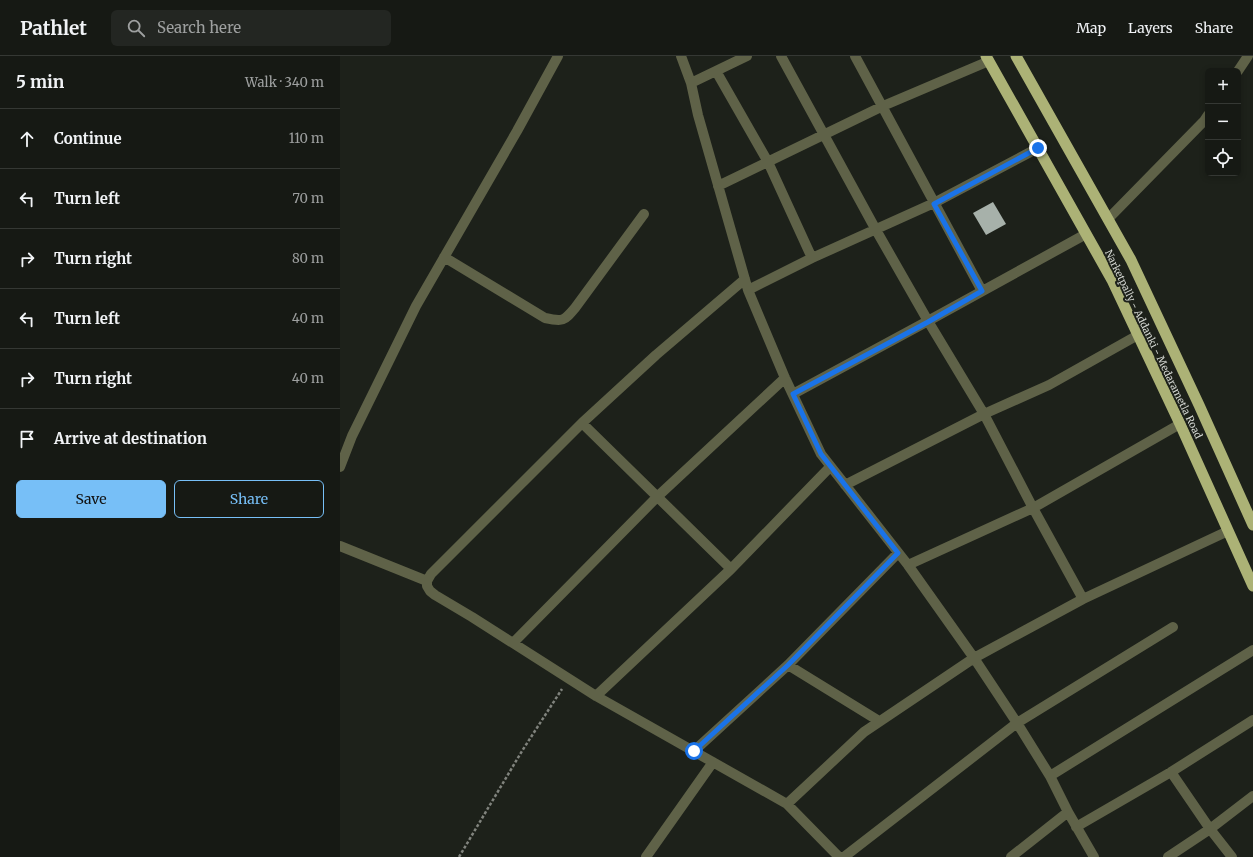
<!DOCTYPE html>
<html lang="en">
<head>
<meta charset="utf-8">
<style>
	:root { --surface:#161914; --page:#232622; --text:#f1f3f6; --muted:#9ea0a0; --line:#353834; --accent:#77bff7 }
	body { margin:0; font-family:Merriweather,serif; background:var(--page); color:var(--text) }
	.controls { position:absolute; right:12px; top:12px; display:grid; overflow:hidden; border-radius:6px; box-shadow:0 2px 6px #0003 }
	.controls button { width:36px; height:36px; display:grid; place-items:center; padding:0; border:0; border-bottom:1px solid var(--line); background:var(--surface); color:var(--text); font:20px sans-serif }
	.stop { position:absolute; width:12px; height:12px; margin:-9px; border:3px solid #1a73e8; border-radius:50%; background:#fff }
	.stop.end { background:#1a73e8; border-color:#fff; box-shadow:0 1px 4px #0008 }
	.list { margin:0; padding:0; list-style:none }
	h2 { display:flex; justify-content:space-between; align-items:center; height:52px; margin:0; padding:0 16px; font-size:17px }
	h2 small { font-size:13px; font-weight:400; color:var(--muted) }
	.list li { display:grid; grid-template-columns:26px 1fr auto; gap:12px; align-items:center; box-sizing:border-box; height:60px; padding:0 16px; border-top:1px solid var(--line) }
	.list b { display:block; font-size:15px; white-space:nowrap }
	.list em { font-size:13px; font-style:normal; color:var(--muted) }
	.actions { display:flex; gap:8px; padding:12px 16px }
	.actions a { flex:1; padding:9px 0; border:1px solid var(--accent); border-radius:6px; text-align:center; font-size:14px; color:var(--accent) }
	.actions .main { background:var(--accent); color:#111 }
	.icon { flex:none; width:22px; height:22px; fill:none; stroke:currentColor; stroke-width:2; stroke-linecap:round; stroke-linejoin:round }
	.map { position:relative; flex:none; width:913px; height:801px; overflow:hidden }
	header { display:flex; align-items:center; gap:24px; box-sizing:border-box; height:56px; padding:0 20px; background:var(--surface); border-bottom:1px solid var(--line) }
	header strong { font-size:19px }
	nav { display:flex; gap:22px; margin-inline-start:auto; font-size:14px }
	.search { width:280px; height:36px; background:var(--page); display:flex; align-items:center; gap:10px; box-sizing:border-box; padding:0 14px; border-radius:6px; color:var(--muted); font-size:15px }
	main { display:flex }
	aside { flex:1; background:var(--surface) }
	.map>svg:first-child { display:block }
	.building { fill:#a7b1aa }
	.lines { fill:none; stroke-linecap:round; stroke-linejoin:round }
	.path { stroke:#80837d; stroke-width:2.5; stroke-dasharray:3 2; stroke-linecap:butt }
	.minor { stroke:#5f6248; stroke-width:10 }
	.trunk { stroke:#acb276; stroke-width:11 }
	.route { stroke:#1a73e8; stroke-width:5 }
	.labels { text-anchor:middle; stroke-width:4; stroke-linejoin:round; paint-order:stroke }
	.street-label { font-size:10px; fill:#d3d6d1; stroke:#1d211a }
</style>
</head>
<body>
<header>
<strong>Pathlet</strong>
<div class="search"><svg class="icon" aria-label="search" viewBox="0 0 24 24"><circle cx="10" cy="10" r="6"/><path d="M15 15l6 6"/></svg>Search here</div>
<nav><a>Map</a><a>Layers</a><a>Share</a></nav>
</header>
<main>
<aside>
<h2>5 min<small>Walk · 340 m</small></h2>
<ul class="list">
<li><svg class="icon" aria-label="ahead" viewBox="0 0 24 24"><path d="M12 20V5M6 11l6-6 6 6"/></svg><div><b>Continue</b></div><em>110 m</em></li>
<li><svg class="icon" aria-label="left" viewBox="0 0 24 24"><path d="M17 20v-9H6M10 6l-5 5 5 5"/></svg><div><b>Turn left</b></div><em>70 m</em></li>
<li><svg class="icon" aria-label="right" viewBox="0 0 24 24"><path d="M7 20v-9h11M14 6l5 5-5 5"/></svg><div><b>Turn right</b></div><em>80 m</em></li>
<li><svg class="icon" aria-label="left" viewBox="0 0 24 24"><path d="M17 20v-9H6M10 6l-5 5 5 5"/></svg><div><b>Turn left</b></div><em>40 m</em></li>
<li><svg class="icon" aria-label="right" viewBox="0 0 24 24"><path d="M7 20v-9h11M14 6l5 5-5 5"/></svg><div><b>Turn right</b></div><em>40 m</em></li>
<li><svg class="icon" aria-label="arrive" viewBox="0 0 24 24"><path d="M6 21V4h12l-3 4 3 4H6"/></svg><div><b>Arrive at destination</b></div></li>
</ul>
<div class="actions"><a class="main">Save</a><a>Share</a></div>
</aside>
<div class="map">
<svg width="913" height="801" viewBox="0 0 913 801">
	<rect width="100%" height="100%" fill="#1d211a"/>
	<path class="building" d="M653,146L666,168L646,179L633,157Z"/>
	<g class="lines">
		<path class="path" d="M119,801L182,695L222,633"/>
		<path class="minor" d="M341,0L351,27L358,59L408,234L445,322L481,398L568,509L634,602L677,667L710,720L728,756L754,801
			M441,0L536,174L588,265L644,358L693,452L743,543
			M515,0L642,235
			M376,15L428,106L472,202
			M898,15L908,0
			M351,27L407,0
			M378,130L543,50L649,5
			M768,163L864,65L868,59
			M104,201L205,262C223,266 224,265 235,252L304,158
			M405,223L316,299L242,367L91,518L87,525V530L90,535L95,539L132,561L256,640L447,748L499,801
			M408,234L472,202L594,147L698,92
			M453,338L588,265L746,178
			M242,367L391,513
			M0,411L12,380L76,250L177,75L218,0
			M505,429L644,358L709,329L798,279
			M0,490L87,525
			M568,509L693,452L840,368
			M173,587L317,441L445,322
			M448,609L539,665
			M256,640L391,513L490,411
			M354,695L448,609L558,497
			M831,716L870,773L892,801
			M710,720L913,594
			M447,748L524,676L634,602L743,543L888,475
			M736,771L831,716L913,664
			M306,801L373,706
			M504,801L677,667L833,571
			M671,801L728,756
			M828,801L870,773L913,740"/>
		<path class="trunk" d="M646,0L772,224L840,368L913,530
			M676,0L791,204L859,349L913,469"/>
	</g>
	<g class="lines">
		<path class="route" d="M354,695L448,609L558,497L481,398L453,338L588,266L642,235L594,148L698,92"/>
	</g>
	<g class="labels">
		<g class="street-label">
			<text transform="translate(814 288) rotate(64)" y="4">Narketpally - Addanki - Medarametla Road</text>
		</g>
	</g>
</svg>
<div class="controls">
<button>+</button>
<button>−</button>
<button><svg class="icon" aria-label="locate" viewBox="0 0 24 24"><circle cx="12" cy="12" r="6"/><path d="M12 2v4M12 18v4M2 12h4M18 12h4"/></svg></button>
</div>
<div class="stop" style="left:354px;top:695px"></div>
<div class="stop end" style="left:698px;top:92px"></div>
</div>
</main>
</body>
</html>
